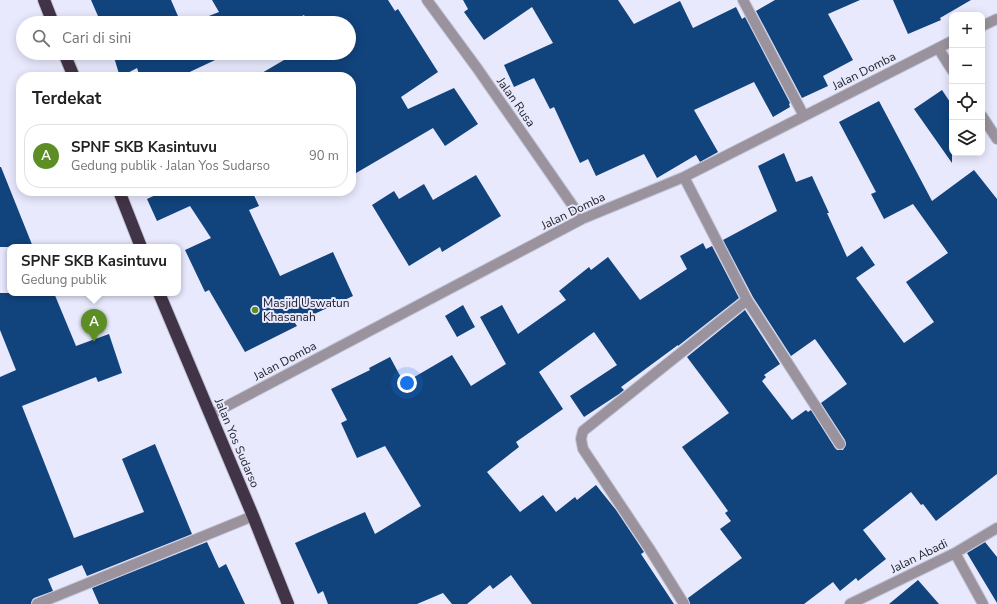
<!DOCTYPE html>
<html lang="id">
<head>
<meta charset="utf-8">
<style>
	:root { --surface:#fff; --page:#f2f2f2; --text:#222; --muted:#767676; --line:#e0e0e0; --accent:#5c8e25 }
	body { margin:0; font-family:"Nunito Sans",sans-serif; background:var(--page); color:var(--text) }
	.controls { position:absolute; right:12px; top:12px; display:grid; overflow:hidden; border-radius:8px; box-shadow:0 2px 10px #0003 }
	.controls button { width:36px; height:36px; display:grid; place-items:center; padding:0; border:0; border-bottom:1px solid var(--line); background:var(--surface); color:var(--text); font:20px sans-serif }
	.you { position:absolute; left:407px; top:383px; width:14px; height:14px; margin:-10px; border:3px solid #fff; border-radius:50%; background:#1a73e8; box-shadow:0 0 0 6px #1a73e833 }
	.badge { display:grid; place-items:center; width:26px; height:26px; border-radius:50%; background:var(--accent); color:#fff; font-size:13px; font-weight:700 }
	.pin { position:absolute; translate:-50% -33px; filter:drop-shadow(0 1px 2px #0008) }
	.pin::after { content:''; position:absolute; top:21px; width:14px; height:12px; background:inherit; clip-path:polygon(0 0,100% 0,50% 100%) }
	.popup { position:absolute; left:7px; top:244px; width:174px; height:52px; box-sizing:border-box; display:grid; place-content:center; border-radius:8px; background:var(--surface); filter:drop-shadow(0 1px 3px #0005); font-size:13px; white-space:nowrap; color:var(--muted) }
	.popup b { font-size:15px; color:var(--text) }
	.popup::after { content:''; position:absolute; left:50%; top:100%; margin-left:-8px; border:8px solid transparent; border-top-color:var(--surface) }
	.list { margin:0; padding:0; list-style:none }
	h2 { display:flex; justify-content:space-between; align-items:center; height:52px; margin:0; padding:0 16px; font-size:17px }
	h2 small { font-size:13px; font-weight:400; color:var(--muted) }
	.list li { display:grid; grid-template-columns:26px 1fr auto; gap:12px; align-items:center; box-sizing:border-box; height:64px; margin:0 8px 8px; padding:0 8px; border:1px solid var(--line); border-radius:16px }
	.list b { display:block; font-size:15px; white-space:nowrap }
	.list p { margin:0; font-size:13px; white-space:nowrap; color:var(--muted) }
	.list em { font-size:13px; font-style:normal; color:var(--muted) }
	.icon { flex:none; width:22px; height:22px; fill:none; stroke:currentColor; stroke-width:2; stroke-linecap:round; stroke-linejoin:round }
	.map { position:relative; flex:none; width:997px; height:604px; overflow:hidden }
	.search { position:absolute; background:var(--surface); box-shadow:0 2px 10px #0003; left:16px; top:16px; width:340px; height:44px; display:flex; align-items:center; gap:10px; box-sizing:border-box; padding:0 14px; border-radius:22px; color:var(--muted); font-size:15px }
	.panel { position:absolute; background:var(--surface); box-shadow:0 2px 10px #0003; left:16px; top:72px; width:340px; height:124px; border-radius:16px }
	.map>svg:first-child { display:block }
	.building { fill:#11437c }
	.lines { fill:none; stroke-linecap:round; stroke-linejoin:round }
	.street-casing { stroke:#c4c4d7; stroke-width:12 }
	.highway-casing { stroke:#c4c4d7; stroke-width:14 }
	.street { stroke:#9a939d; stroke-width:10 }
	.highway { stroke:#413446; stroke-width:12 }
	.poi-dot { fill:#5c8e25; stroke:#e9e9fe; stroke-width:1.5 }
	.labels { text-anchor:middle; stroke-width:4; stroke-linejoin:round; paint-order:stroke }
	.street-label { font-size:12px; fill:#1e1e27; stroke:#e9e9fe }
	.poi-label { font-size:12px; fill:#1e1e27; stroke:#e9e9fe; text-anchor:start }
</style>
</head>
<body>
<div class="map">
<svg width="997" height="604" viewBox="0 0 997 604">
	<rect width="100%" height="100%" fill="#e9e9fe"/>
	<path class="building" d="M91,0H171L181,23H101Z
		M212,0H388L395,11L398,9L438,72L401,97L408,109L454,88L478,124L445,146L433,128L351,176V77H255L296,53H349V23H308L304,15L289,23H191L219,12Z
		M463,0H618L634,24L680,1L693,28L736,7L742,19L745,17L790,103L789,104L790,107L773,117L754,82L694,110L718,152L700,162L696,155L657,178L644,154L596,176L588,159L580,163L554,107L550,109L534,78L514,87L504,65L553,43L532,7L484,40L464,12L468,9Z
		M775,0H860L828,14L853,60L823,76L828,86L802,98L756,11Z
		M893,0H971L940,18L941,20L908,34Z
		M115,53H230L179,77H140L137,68L120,77L113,54Z
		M942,90L952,105V163L914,109Z
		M879,101L932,201L974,170L997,199V474L936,521L923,504L921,505L911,492L863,530L886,559L858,581L856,578L840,591L833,582L804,604H690L688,598L742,558L720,529L731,521L725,513L728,511L682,447L729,413L687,357L745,310L780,364L764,375L766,377L762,381L792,420L806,410L808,412L811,410L835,448L837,450H843L846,444L845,440L821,403L847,384L815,339L791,356L753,297L723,240L777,211L758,166L784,153L796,182L812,176L829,213H827L847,257L862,246L875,265L856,278L904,343L934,322L906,282L948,253L913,204L884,219L871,194L876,192L839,122Z
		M0,167H1L33,247H0Z
		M476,175L501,216L442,252L440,247L409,266L372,205L394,191L399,199L424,184L433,200Z
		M164,191H252L259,206L249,210L280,276L333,252L353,296L295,323L297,326L245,352L209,290L205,292L185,250L211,238L190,206L157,221L147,199Z
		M703,243L706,249L712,246L739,298L678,346V345L621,387L624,390L619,394L584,417L570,396L617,365L594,332L539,372L563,409L516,442L519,447L487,472L520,512L543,495L556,512L575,497L577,500L596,485L616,510L644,552L641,554L674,604H532L511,575L493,589L490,585L467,604H452L443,593L417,604H328L323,591L318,594L295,543L365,512L375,534L421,506L385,446L357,458L341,423L347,420L331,389L370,370L369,368L390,357L404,383L452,355L471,386L506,364L480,317L502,305L518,334L566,300L559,291L589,267L591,270L608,257L640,300L687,269L680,256Z
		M0,293H54L76,346L109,334L122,373L98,382L96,377L22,406L74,538L144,512L122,459L155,444L192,534L87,576L82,565L48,579L53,591L34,598L32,600L31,604H0V377L16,370L0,330Z
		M463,305L475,327L457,337L445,316Z
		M207,542L219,568L226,564L245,604H99L92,588Z
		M985,542L997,557V603L967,553Z
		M918,580L939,604H889Z"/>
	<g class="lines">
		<g class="street-casing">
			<path id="street" d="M427,0L477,68L582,219
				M743,0L804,116
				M982,26L997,19
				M938,48L952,70
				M982,116L997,139
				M684,177L747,300L840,444
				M210,415L582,219L684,177L952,41
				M955,553L983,604
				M37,604L253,516
				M684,604L649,548L583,449L581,439L583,431L747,300
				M850,604L955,553L997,528"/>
		</g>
		<g class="highway-casing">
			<path id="highway" d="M44,0L53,23
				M64,53L74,77
				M119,191L141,247
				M159,293L253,516L288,604"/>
		</g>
		<use href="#street" class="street"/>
		<use href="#highway" class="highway"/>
	</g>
	<circle class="poi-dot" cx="255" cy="310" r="4"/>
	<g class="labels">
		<g class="street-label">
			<text transform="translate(864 71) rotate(-27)" y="4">Jalan Domba</text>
			<text transform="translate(516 102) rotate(55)" y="4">Jalan Rusa</text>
			<text transform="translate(573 211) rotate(-26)" y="4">Jalan Domba</text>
			<text transform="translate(285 361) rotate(-28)" y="4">Jalan Domba</text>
			<text transform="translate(237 443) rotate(67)" y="4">Jalan Yos Sudarso</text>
			<text transform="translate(919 556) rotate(-26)" y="4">Jalan Abadi</text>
		</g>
		<g class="poi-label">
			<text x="263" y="307">Masjid Uswatun<tspan x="263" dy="14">Khasanah</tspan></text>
		</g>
	</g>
</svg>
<div class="controls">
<button>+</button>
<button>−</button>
<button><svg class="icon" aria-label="locate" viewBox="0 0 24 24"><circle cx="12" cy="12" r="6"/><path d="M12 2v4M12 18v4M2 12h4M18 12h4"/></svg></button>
<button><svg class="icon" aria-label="layers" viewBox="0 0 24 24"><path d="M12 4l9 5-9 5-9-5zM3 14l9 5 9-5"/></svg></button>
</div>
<div class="you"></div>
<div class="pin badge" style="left:94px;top:342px">A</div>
<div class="popup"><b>SPNF SKB Kasintuvu</b>Gedung publik</div>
<div class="search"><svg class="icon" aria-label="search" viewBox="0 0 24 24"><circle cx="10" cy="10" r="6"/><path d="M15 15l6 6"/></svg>Cari di sini</div>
<section class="panel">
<h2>Terdekat<small></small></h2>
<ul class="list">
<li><span class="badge">A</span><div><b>SPNF SKB Kasintuvu</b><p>Gedung publik · Jalan Yos Sudarso</p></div><em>90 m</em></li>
</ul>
</section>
</div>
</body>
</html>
